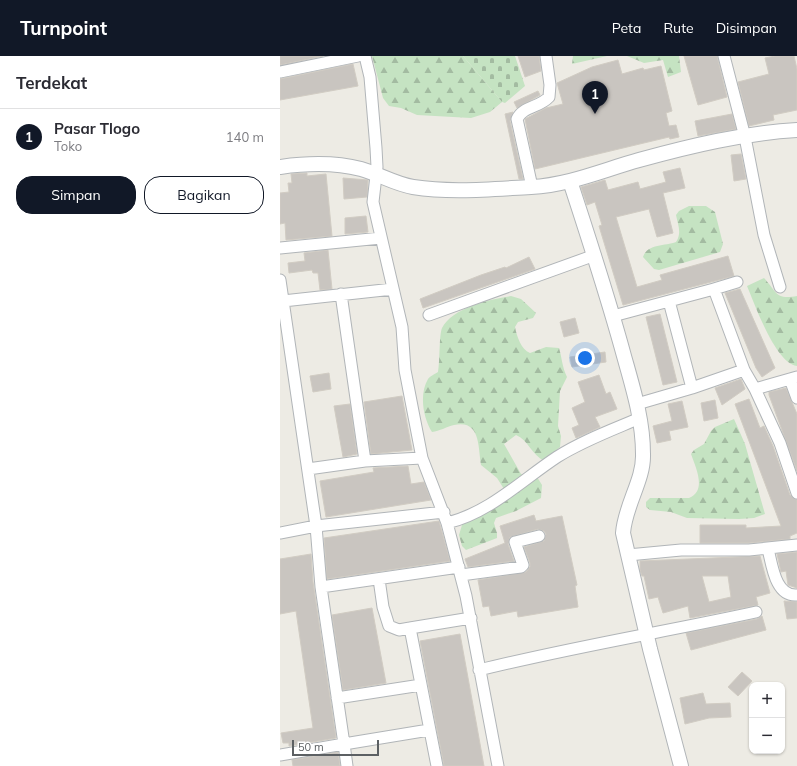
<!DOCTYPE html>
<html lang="id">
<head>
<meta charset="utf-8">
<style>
	:root { --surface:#fff; --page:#f2f2f3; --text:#2b2b33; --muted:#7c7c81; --line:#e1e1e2; --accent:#111827 }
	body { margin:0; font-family:Mulish,sans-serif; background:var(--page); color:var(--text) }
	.controls { position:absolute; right:12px; bottom:12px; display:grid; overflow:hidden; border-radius:8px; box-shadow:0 1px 3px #0004 }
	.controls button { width:36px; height:36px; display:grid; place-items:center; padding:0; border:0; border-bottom:1px solid var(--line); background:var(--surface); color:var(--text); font:20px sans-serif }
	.scale { position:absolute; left:12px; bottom:10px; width:87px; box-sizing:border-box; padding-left:4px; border:2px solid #5c6063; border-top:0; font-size:11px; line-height:14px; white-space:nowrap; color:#5c6063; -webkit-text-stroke:3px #fff; paint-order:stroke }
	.you { position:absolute; left:305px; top:302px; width:14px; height:14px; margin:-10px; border:3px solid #fff; border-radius:50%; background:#1a73e8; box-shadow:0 0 0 6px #1a73e833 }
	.badge { display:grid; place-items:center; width:26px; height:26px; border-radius:50%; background:var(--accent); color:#fff; font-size:13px; font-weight:700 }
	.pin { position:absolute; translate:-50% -33px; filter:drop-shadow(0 1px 2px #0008) }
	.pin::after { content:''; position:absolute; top:21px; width:14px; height:12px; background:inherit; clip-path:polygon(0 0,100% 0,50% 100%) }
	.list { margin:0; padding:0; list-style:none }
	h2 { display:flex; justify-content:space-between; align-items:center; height:52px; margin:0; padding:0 16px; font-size:17px }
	h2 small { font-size:13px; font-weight:400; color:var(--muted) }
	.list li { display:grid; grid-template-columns:26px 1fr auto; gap:12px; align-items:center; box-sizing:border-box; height:56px; padding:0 16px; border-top:1px solid var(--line) }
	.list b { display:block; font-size:15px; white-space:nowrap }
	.list p { margin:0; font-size:13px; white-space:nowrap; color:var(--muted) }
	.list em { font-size:13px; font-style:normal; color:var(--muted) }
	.actions { display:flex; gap:8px; padding:12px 16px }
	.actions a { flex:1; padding:9px 0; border:1px solid var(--accent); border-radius:16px; text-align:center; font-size:14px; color:var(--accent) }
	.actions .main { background:var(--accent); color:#fff }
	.map { position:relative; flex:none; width:517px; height:710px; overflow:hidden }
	header { display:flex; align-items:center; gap:24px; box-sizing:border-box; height:56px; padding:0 20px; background:var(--accent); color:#fff }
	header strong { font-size:19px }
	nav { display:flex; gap:22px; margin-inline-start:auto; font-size:14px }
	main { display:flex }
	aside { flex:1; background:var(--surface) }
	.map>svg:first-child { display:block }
	.forest { fill:url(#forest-firs) }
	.cemetery { fill:url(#cemetery-stones) }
	.building { fill:#c9c5c0; stroke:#d1ccc3; fill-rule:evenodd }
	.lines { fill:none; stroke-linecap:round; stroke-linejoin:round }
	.minor-casing { stroke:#b1b5b8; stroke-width:13 }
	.tertiary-casing { stroke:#b1b5b8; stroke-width:16 }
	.minor { stroke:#fff; stroke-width:11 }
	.tertiary { stroke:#fff; stroke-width:14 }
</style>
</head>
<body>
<header>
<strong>Turnpoint</strong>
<nav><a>Peta</a><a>Rute</a><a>Disimpan</a></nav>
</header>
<main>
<aside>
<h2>Terdekat<small></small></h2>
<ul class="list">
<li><span class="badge">1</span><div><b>Pasar Tlogo</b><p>Toko</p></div><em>140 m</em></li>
</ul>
<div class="actions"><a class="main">Simpan</a><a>Bagikan</a></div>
</aside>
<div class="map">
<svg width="517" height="710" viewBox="0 0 517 710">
	<defs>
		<pattern id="forest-firs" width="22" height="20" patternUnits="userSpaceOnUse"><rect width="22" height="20" fill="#c5e3c2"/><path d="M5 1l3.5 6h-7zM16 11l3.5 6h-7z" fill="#a3bba1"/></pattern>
		<pattern id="cemetery-stones" width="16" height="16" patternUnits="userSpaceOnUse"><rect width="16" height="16" fill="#c5e3c2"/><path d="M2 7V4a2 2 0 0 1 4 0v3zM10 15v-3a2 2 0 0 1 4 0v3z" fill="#a3bba1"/></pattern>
	</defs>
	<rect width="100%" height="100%" fill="#edebe4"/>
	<path class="forest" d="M92,0H183L222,46L210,56L191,62L137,59L121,52L109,50L103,42Z
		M293,0H327L292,8Z
		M347,0H399L401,16L388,21L383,4L364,7Z
		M409,150H426L435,156L443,188L440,196L379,214L374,213L363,201C367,188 385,190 396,186C402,177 398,169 396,159L399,155Z
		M484,222C497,236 495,244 517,240V310C496,308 475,249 467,230Z
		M231,240L241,243L256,257L253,262L238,266L235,271C237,281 241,293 250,297L266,291L279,292C282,302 282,311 287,321L280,335L278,370L281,380L280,391L264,405C252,399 248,384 236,379L224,388L241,418L257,421L262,429L261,442L236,455L216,462L214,467L217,477V482L186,494L182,490L179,479L182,469L224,433L217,422L201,409C198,392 201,363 174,369C166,371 160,375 152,376C143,362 139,338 148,323C150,320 155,318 158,316C160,306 159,279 162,272C172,252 210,243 231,240Z
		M454,363L465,388L485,458L474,462L459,463L407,462L391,456L370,454L366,451V446L370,442H409C427,435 416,412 411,398L414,394L424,388L431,375L435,371Z"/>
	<path class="cemetery" d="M183,0H235L245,30L225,47L222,46Z"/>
	<path class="building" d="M0,0H43L0,9Z
		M238,0H259L261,15L245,21Z
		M404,0H437L447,41L418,49Z
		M495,0H514L517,13V54L493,59L494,64L469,70L458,26L489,18L485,2Z
		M338,4L342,18L363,12L364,14L381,10L392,55L386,57L389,70L396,69L399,81L390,83L389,81L255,113L245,63L266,52L283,48L277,27L312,11Z
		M73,8L78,30L0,44V23Z
		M258,35L260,39L237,52L234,46Z
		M233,56L230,65L243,123H239L225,58Z
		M452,58L456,73L418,80L415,65Z
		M461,98L466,123L454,125L451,99Z
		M400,112L405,132L383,137L393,177L377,181L369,153L336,161L357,231L382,224L380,219L448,200L454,220L343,249L319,170L322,169L315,146L307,149L301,131L325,124L328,134L358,126L360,133L386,126L383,116Z
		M27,117V120L46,118L52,180L6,184L5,167L0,168V137L9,136L8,127H12L11,118Z
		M63,122L88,124L87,141L64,143Z
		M86,160L88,176L65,178V162Z
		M48,194L52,233L40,234L38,217H33L32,214L9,217L8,207L25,205L24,197Z
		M249,201L255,213L143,252L140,243L201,219L225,211L226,212Z
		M460,233L495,312L482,321L476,312L445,237Z
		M380,258L397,326L383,329L366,261Z
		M295,262L299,277L284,281L280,266Z
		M325,296L326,306L292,311L290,301Z
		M49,317L51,333L33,336L30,320Z
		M319,319L326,338L330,336L337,353L315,361L320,371L296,382L292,372L299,369L292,352L305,346L298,326Z
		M461,323L465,333L442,349L435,332Z
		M506,332L517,358V415L489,339V336Z
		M122,340L132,394L91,398L84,346Z
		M469,343L480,372L484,370L493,390L510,439L517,444V477L510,480V483L469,487H420V469H466V472L501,470L455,348Z
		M435,344L438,362L424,365L421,347Z
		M402,345L408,371L389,375L391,384L377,387L373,370L392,365L388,348Z
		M70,348L77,398L63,401L54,350Z
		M128,410L131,428L144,426L151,444L46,461L40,425L94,416L93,412Z
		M254,459L256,465L282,460L297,529L295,530L298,551L238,561L237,555L211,560L209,550L203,551L198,524L246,516L250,511V507L244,491L264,485L266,478L264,475L258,473L230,481L228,488L234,505L188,511L185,503L225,487L220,470Z
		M159,465L170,505L47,523L44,482Z
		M517,496V532L508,529L506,515L501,516L497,498Z
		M31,498L33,526L56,682L9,690V687H3L1,677L33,672L16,555L0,558V503Z
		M480,500L490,537L476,541L478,549L410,562L408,550L383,557L378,541L369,543L364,520H362L360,514V505ZM422,520H448L451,541L429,546Z
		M504,545L517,546V562L507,563Z
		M92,552L106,627L63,634L52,559Z
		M482,560L486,574L411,594L406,577L477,563Z
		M180,578L197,671L204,710H164L140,585Z
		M462,616L472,625L458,640L448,631Z
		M423,637L426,648L450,647L451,661L429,662L405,668L400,642Z
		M58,696L60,710H13L12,704Z"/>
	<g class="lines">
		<g class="minor-casing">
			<path id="minor" d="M85,0L90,21L96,92L97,111L93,146L122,271L125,314L142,402L167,467L186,540L218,710
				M444,0L465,81L484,179L500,231
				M0,16L78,0
				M252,131L237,63C243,50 259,52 269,41L270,29L266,0
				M0,192L101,182
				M0,224L36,470L41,531L64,688L0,699
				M434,233L457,226
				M61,238L85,405
				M3,245L113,233
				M389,245L412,332
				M149,259L315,199
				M333,260L434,233L464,314L475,333L500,387L517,437
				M510,323L517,342
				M475,333L517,321
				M357,348L412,332L464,314
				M28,413L85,405L142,402
				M167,467C209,457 242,424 277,401C302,385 332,374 360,362
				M0,477L36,470L164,456
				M488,493C492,508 495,541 517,539
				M348,499L401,494H469L517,489
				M181,519L241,511L243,509L235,486L259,480
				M99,523L103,551L109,570L119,574L130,572
				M41,531L179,511
				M199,614C291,591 384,576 476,556
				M57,642L141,629
				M67,710L64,688L149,674
				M157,710L130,572L191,562"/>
		</g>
		<g class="tertiary-casing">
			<path id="tertiary" d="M0,111C28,107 54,106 81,113C99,118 115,128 133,131C171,137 212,133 251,131C289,129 323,114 359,104C410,90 464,77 517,74
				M290,125C309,183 328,241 344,300C353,332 363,364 363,398C364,424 345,449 343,477L370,593L401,710"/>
		</g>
		<use href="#minor" class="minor"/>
		<use href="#tertiary" class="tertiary"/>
	</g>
</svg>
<div class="controls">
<button>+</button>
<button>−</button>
</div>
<div class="scale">50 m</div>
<div class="you"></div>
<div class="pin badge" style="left:315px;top:58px">1</div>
</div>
</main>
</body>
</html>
